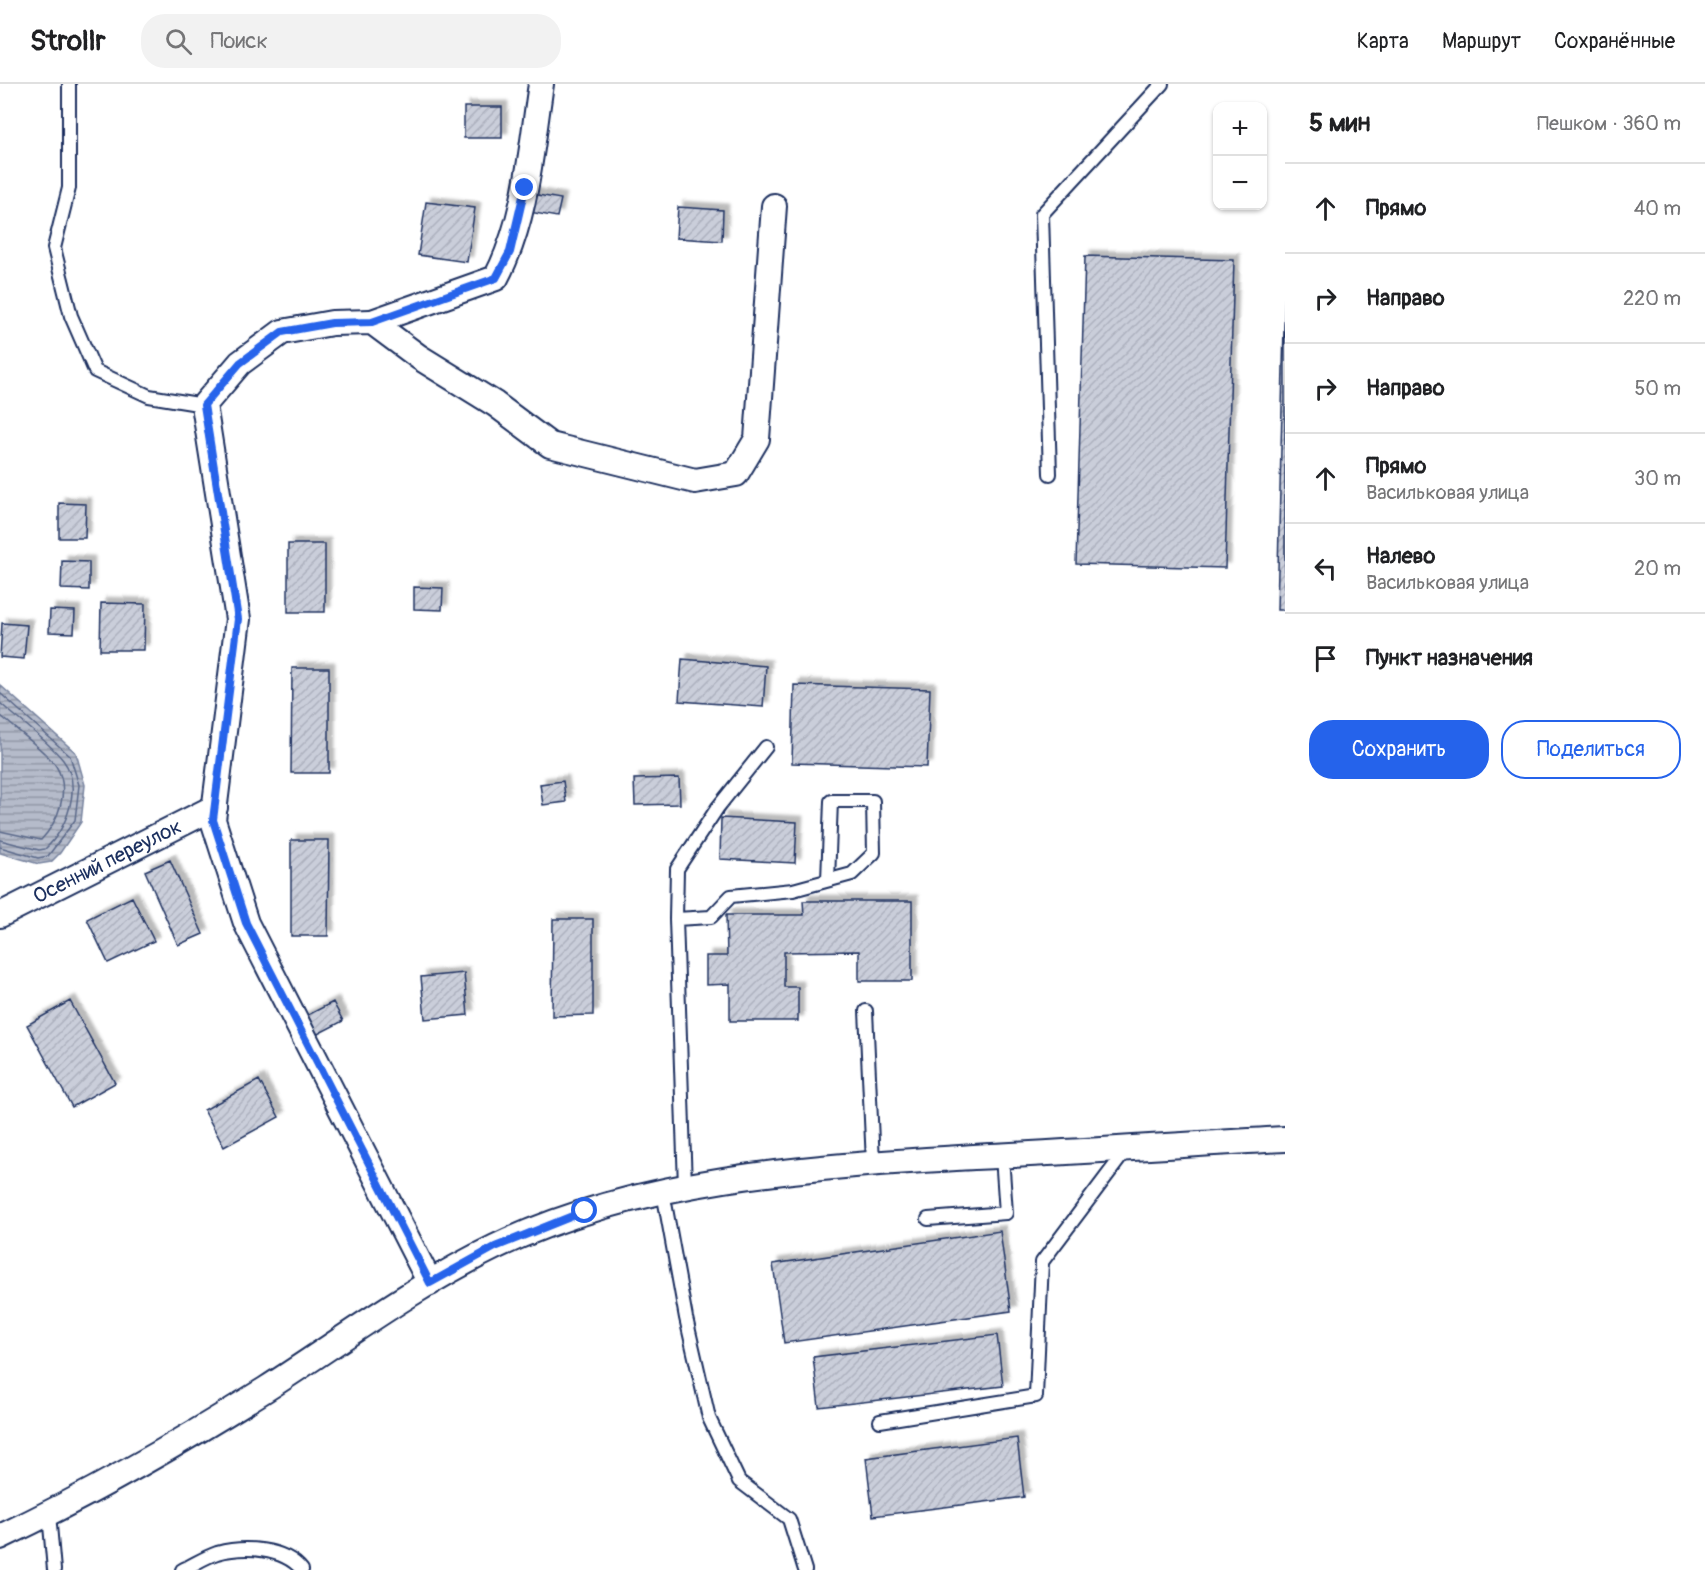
<!DOCTYPE html>
<html lang="ru">
<head>
<meta charset="utf-8">
<style>
	:root { --surface:#fff; --page:#f2f2f2; --text:#202124; --muted:#757577; --line:#e0e0e0; --accent:#2563eb }
	body { margin:0; font-family:Pangolin,sans-serif; background:var(--page); color:var(--text) }
	.controls { position:absolute; right:18px; top:18px; display:grid; overflow:hidden; border-radius:12px; box-shadow:0 2px 4px #0004 }
	.controls button { width:54px; height:54px; display:grid; place-items:center; padding:0; border:0; border-bottom:2px solid var(--line); background:var(--surface); color:var(--text); font:30px sans-serif }
	.stop { position:absolute; width:18px; height:18px; margin:-14px; border:4px solid #2563eb; border-radius:50%; background:#fff }
	.stop.end { background:#2563eb; border-color:#fff; box-shadow:0 2px 6px #0008 }
	.list { margin:0; padding:0; list-style:none }
	h2 { display:flex; justify-content:space-between; align-items:center; height:78px; margin:0; padding:0 24px; font-size:26px }
	h2 small { font-size:20px; font-weight:400; color:var(--muted) }
	.list li { display:grid; grid-template-columns:39px 1fr auto; gap:18px; align-items:center; box-sizing:border-box; height:90px; padding:0 24px; border-top:2px solid var(--line) }
	.list b { display:block; font-size:22px; white-space:nowrap }
	.list p { margin:0; font-size:20px; white-space:nowrap; color:var(--muted) }
	.list em { font-size:20px; font-style:normal; color:var(--muted) }
	.actions { display:flex; gap:12px; padding:18px 24px }
	.actions a { flex:1; padding:14px 0; border:2px solid var(--accent); border-radius:24px; text-align:center; font-size:21px; color:var(--accent) }
	.actions .main { background:var(--accent); color:#fff }
	.icon { flex:none; width:33px; height:33px; fill:none; stroke:currentColor; stroke-width:2; stroke-linecap:round; stroke-linejoin:round }
	.map { position:relative; flex:none; width:1285px; height:1486px; overflow:hidden }
	header { display:flex; align-items:center; gap:36px; box-sizing:border-box; height:84px; padding:0 30px; background:var(--surface); border-bottom:2px solid var(--line) }
	header strong { font-size:28px }
	nav { display:flex; gap:33px; margin-inline-start:auto; font-size:21px }
	.search { width:420px; height:54px; background:var(--page); display:flex; align-items:center; gap:15px; box-sizing:border-box; padding:0 21px; border-radius:24px; color:var(--muted); font-size:22px }
	main { display:flex }
	aside { flex:1; background:var(--surface) }
	.map>svg:first-child { display:block }
	.water { fill:url(#water-rules); stroke:#77839f; stroke-width:1.5 }
	.lines { fill:none; stroke-linecap:round; stroke-linejoin:round }
	.shore { stroke:#596789; stroke-width:1.5 }
	.building { fill:url(#building-hatch); stroke:#1b2f5e; stroke-width:1.5; filter:url(#shadow) }
	.service-casing { stroke:#1b2f5e; stroke-width:16 }
	.minor-casing { stroke:#1b2f5e; stroke-width:28 }
	.service { stroke:#fff; stroke-width:12 }
	.minor { stroke:#fff; stroke-width:24 }
	.route { stroke:#2563eb; stroke-width:8 }
	.labels { text-anchor:middle; stroke-width:4.5; stroke-linejoin:round; paint-order:stroke }
	.street-label { font-size:21px; fill:#1b2f5e; stroke:#fff }
</style>
</head>
<body>
<header>
<strong>Strollr</strong>
<div class="search"><svg class="icon" aria-label="search" viewBox="0 0 24 24"><circle cx="10" cy="10" r="6"/><path d="M15 15l6 6"/></svg>Поиск</div>
<nav><a>Карта</a><a>Маршрут</a><a>Сохранённые</a></nav>
</header>
<main>
<div class="map">
<svg width="1285" height="1486" viewBox="0 0 1285 1486">
	<defs>
		<pattern id="water-rules" width="6" height="5" patternUnits="userSpaceOnUse" patternTransform="scale(1.5)"><rect width="6" height="5" fill="#b5bbca"/><path d="M0 2.5h6" fill="none" stroke="#9298a7"/></pattern>
		<pattern id="building-hatch" width="6" height="6" patternUnits="userSpaceOnUse" patternTransform="scale(1.5)"><rect width="6" height="6" fill="#caceda"/><path d="M-1 1l2-2M0 6l6-6M5 7l2-2" fill="none" stroke="#adb1be"/></pattern>
		<filter id="shadow"><feDropShadow dx="5.5" dy="-5.5" stdDeviation="1.5" flood-color="#0004"/></filter>
	</defs>
	<rect width="100%" height="100%" fill="#fff"/>
	<filter id="ink" filterUnits="userSpaceOnUse"><feTurbulence type="fractalNoise" baseFrequency=".0167" numOctaves="2"/><feDisplacementMap in="SourceGraphic" scale="12" xChannelSelector="R" yChannelSelector="G"/><feConvolveMatrix kernelMatrix="1 2 1 2 8 2 1 2 1" color-interpolation-filters="sRGB"/></filter>
	<g filter="url(#ink)">
		<path class="water" d="M0,601L76,669L85,701L81,738L60,769L51,778L39,780L0,769Z"/>
		<g class="lines">
			<path class="shore" d="M0,609L70,672L79,701L75,736L48,772L38,774L0,763
				M0,619C19,636 47,656 63,676C83,702 67,745 45,765L39,766L0,756
				M0,631C13,643 48,669 56,682C71,706 58,738 41,756L0,747"/>
		</g>
		<path class="building" d="M464,23H502V54H464Z
			M532,110L561,115L557,133L529,128Z
			M426,118L475,124L467,178L418,171Z
			M678,123L723,126L722,157L676,154Z
			M1085,172L1234,176L1225,484L1076,480Z
			M1285,203V526H1277Z
			M59,419L86,420L85,454H59Z
			M288,460H325V528H288Z
			M62,477L89,478V506L61,505Z
			M414,503L443,504L442,526L414,525Z
			M101,519L145,520L144,566H100Z
			M50,526L75,527L74,549L49,548Z
			M2,539L27,541L24,575L0,573Z
			M682,575L766,582L763,623L679,617Z
			M292,584H329V689H291Z
			M794,601L930,605L927,683L792,679Z
			M679,694L680,720L635,721L634,695Z
			M563,697L566,718L543,721L540,700Z
			M721,734L797,738L795,779L720,775Z
			M291,756H329L328,852H291Z
			M170,776L203,850L178,861L145,787Z
			M132,813L154,857L108,879L87,835Z
			M803,817H912V897H859V867L784,868V903H798V937H730V900L706,901V872H727L726,831H804Z
			M553,835H593V931L552,932Z
			M464,889L468,931L425,935L421,893Z
			M70,917L115,999L72,1023L27,941Z
			M333,918L343,937L312,953L302,934Z
			M259,996L279,1033L224,1063L204,1026Z
			M1000,1147L1011,1227L784,1259L773,1180Z
			M997,1251L1003,1302L819,1323L813,1273Z
			M1017,1354L1024,1413L873,1432L866,1374Z"/>
		<g class="lines">
			<g class="service-casing">
				<path id="service" d="M69,0V104L54,164L71,232L95,287L149,312L204,321
					M1050,390L1042,130L1162,0
					M676,835L677,785L718,723L766,663
					M866,927L873,1079
					M685,1102L676,835L711,833L731,812L793,806L852,790L874,769L873,717H831L828,796
					M663,1108L686,1234L709,1334L739,1397L789,1435L805,1486
					M928,1135L1006,1129L1002,1072
					M880,1337L1036,1312L1042,1178L1127,1065
					M49,1430L54,1486
					M182,1486C193,1481 205,1473 217,1469C243,1462 284,1463 302,1486"/>
			</g>
			<g class="minor-casing">
				<g id="minor">
					<path d="M372,238L496,194C527,135 531,65 541,0"/>
					<path id="s1" d="M0,831L215,723"/>
					<path d="M430,1199L246,839L213,736L238,535L204,321L240,279L282,248L332,239L372,238L419,273L495,320L550,361L695,397L736,390L757,355L774,122"/>
					<path d="M0,1453C91,1410 180,1359 266,1305C341,1257 414,1202 495,1163C644,1092 812,1083 974,1073C1078,1068 1181,1061 1285,1055"/>
				</g>
			</g>
			<use href="#service" class="service"/>
			<use href="#minor" class="minor"/>
		</g>
	</g>
	<g class="lines" filter="url(#ink)">
		<path class="route" d="M525,104L510,168L496,194L372,238L332,239L282,248L240,279L204,321L238,535L213,736L246,839L430,1199L495,1163L585,1127"/>
	</g>
	<g class="labels">
		<g class="street-label">
			<text dy="7" stroke="none"><textPath href="#s1" startOffset="120">Осенний переулок</textPath></text>
		</g>
	</g>
</svg>
<div class="controls">
<button>+</button>
<button>−</button>
</div>
<div class="stop" style="left:585px;top:1127px"></div>
<div class="stop end" style="left:525px;top:104px"></div>
</div>
<aside>
<h2>5 мин<small>Пешком · 360 m</small></h2>
<ul class="list">
<li><svg class="icon" aria-label="ahead" viewBox="0 0 24 24"><path d="M12 20V5M6 11l6-6 6 6"/></svg><div><b>Прямо</b></div><em>40 m</em></li>
<li><svg class="icon" aria-label="right" viewBox="0 0 24 24"><path d="M7 20v-9h11M14 6l5 5-5 5"/></svg><div><b>Направо</b></div><em>220 m</em></li>
<li><svg class="icon" aria-label="right" viewBox="0 0 24 24"><path d="M7 20v-9h11M14 6l5 5-5 5"/></svg><div><b>Направо</b></div><em>50 m</em></li>
<li><svg class="icon" aria-label="ahead" viewBox="0 0 24 24"><path d="M12 20V5M6 11l6-6 6 6"/></svg><div><b>Прямо</b><p>Васильковая улица</p></div><em>30 m</em></li>
<li><svg class="icon" aria-label="left" viewBox="0 0 24 24"><path d="M17 20v-9H6M10 6l-5 5 5 5"/></svg><div><b>Налево</b><p>Васильковая улица</p></div><em>20 m</em></li>
<li><svg class="icon" aria-label="arrive" viewBox="0 0 24 24"><path d="M6 21V4h12l-3 4 3 4H6"/></svg><div><b>Пункт назначения</b></div></li>
</ul>
<div class="actions"><a class="main">Сохранить</a><a>Поделиться</a></div>
</aside>
</main>
</body>
</html>
